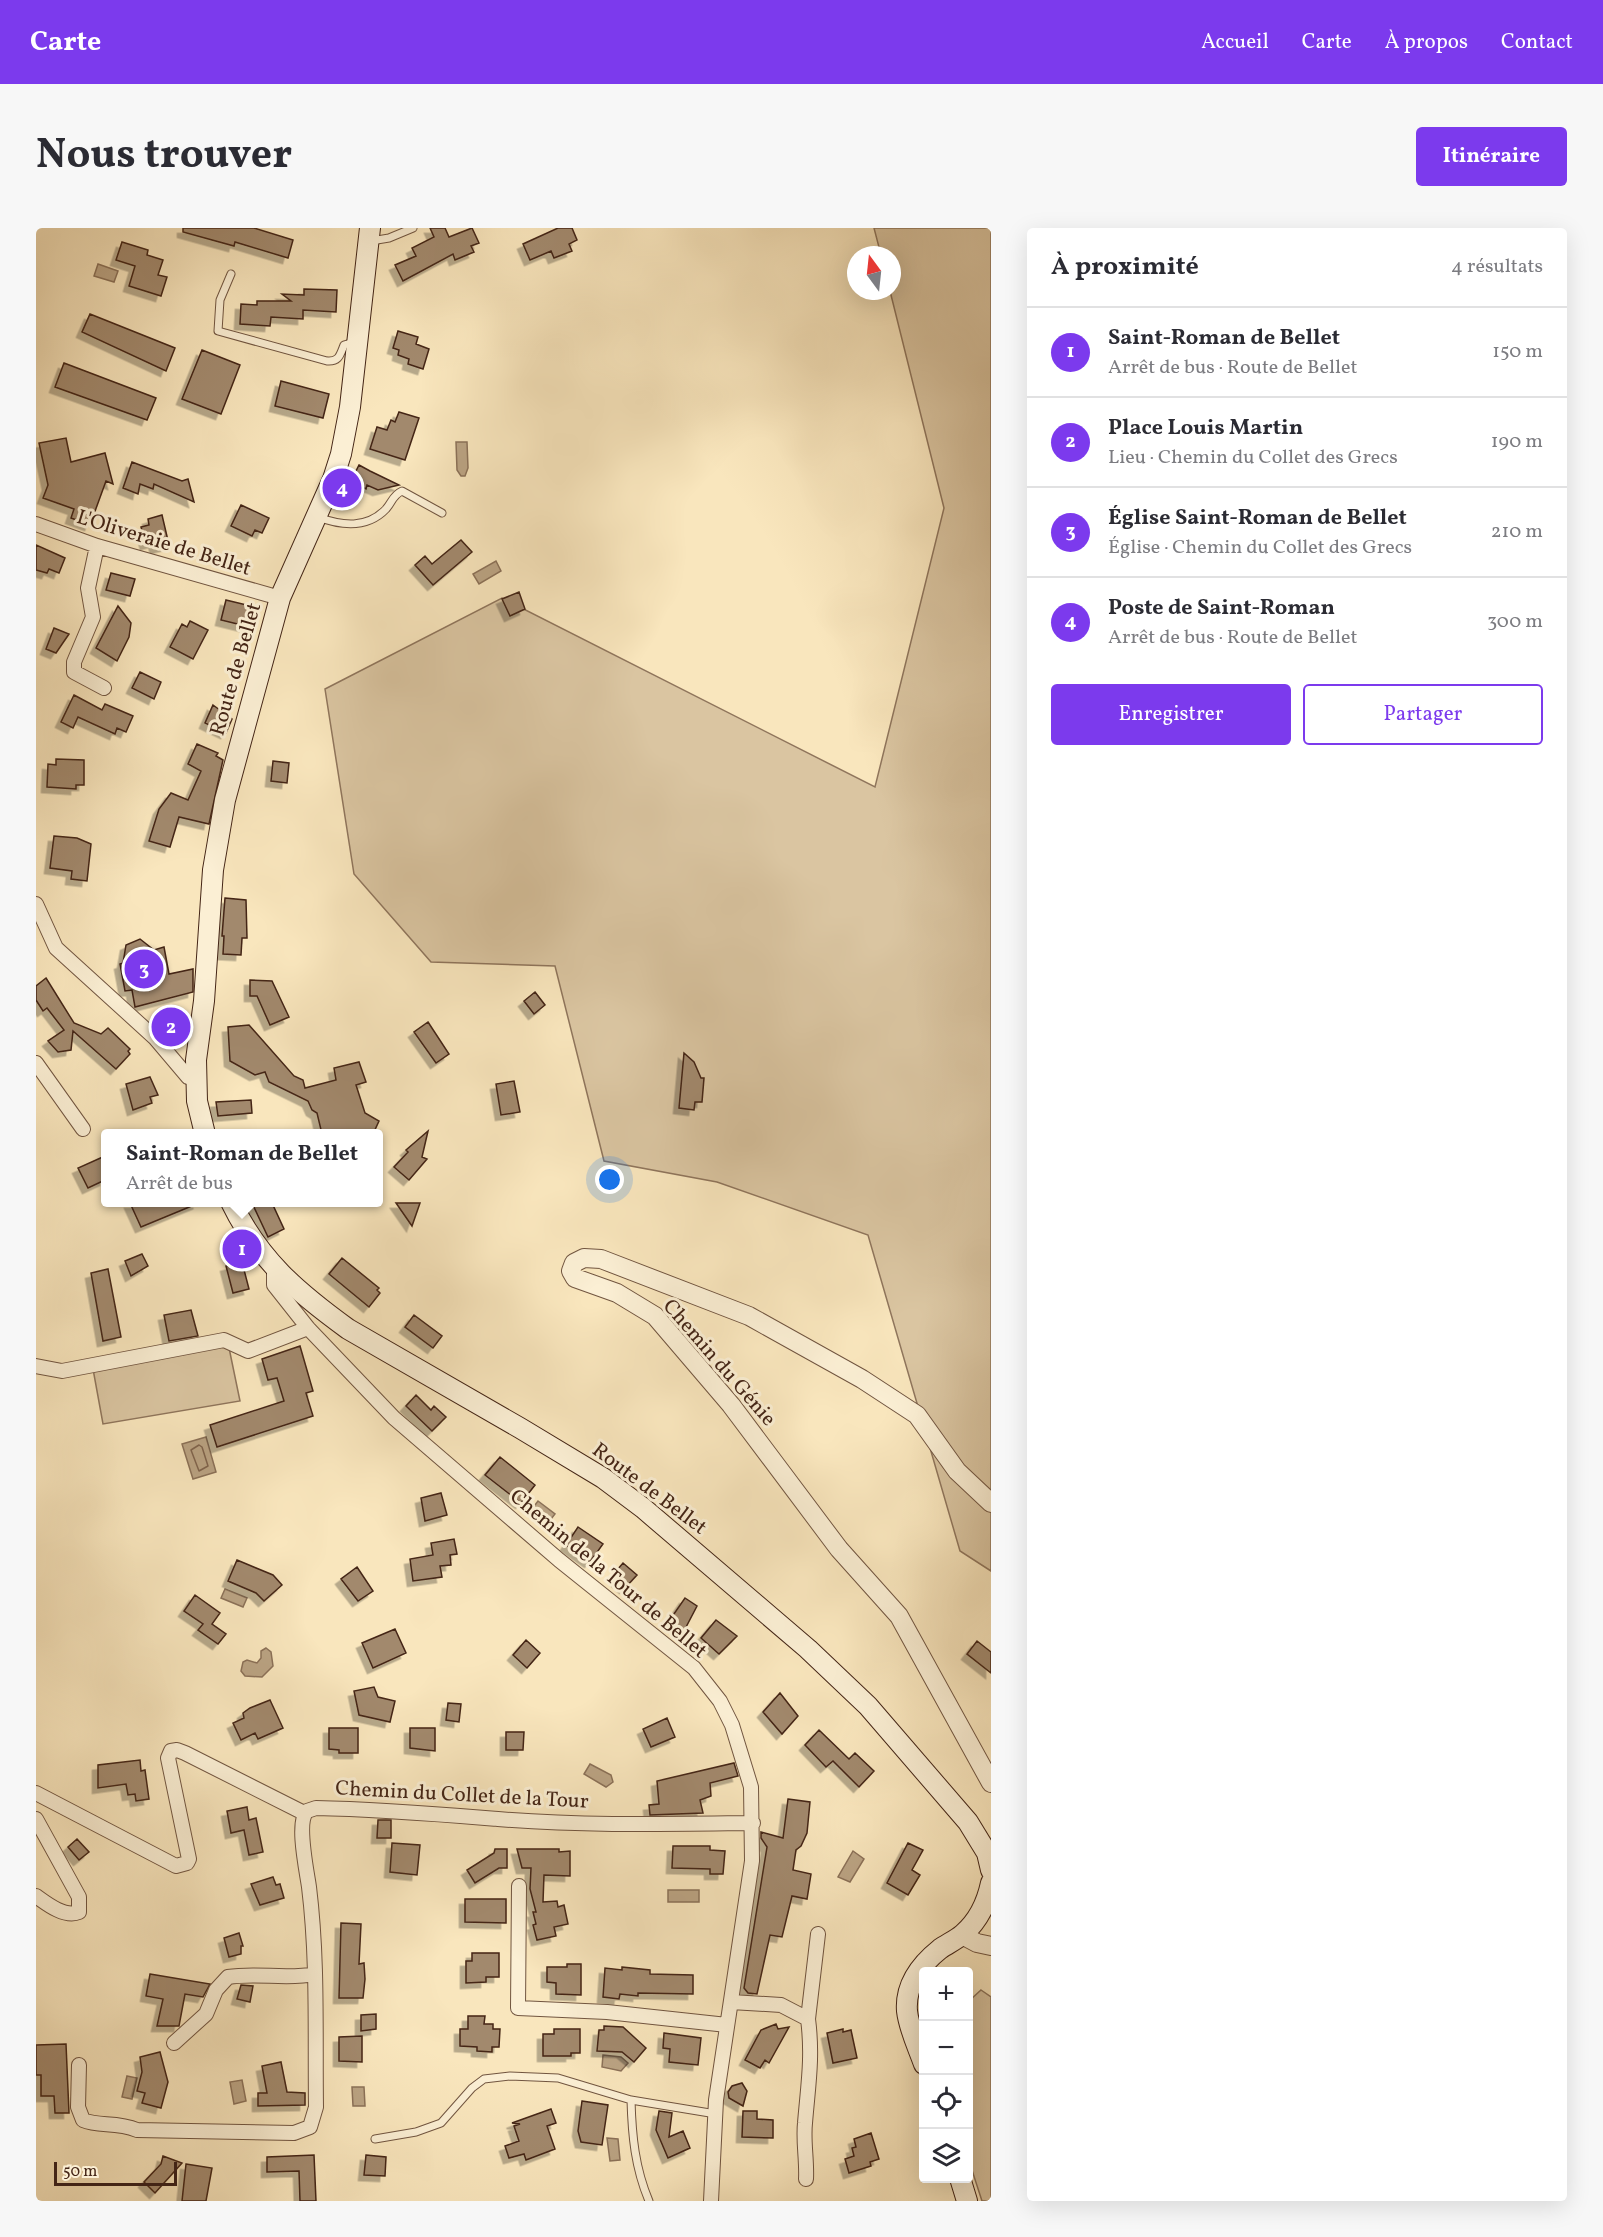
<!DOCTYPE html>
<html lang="fr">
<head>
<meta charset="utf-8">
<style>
	:root { --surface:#fff; --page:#f7f7f7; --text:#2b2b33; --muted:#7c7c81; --line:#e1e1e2; --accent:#7c3aed }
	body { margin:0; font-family:Vollkorn,serif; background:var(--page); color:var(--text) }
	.controls { position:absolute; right:18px; bottom:18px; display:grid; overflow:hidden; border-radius:6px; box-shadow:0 6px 24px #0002 }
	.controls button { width:54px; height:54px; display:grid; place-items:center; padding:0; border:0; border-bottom:2px solid var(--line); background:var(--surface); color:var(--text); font:30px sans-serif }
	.compass { position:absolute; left:811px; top:18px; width:54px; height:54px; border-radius:50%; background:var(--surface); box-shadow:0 6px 24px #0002; rotate:345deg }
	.scale { position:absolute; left:18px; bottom:15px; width:123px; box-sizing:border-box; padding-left:6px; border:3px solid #442516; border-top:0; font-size:16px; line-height:21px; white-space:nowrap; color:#442516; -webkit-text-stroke:4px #fbefd4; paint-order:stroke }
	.you { position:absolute; left:574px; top:952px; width:21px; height:21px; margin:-15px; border:4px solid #fff; border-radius:50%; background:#1a73e8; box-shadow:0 0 0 9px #1a73e833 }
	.badge { display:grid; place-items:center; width:39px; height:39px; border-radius:50%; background:var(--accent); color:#fff; font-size:20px; font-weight:700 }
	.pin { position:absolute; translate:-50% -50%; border:3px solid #fff; box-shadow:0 2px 6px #0006 }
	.popup { position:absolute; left:65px; top:901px; width:282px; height:78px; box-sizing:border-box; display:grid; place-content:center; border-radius:6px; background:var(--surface); filter:drop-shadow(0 2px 4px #0005); font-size:20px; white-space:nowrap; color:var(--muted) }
	.popup b { font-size:22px; color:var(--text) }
	.popup::after { content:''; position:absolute; left:50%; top:100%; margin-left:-12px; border:12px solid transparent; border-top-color:var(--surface) }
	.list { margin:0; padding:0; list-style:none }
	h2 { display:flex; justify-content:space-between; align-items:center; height:78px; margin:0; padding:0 24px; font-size:26px }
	h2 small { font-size:20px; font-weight:400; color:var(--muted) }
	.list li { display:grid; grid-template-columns:39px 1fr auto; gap:18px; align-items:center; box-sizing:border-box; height:90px; padding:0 24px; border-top:2px solid var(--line) }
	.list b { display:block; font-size:22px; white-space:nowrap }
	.list p { margin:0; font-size:20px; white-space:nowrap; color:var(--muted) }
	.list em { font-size:20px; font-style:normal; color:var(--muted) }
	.actions { display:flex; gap:12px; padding:18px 24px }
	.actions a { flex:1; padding:14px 0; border:2px solid var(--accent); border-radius:6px; text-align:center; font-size:21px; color:var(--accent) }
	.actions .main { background:var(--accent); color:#fff }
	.icon { flex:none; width:33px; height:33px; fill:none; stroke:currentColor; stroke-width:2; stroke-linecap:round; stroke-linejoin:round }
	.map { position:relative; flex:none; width:955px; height:1973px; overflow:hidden; border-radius:6px }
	header { display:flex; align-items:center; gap:36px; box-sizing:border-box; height:84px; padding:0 30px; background:var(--accent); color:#fff }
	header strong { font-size:28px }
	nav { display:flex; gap:33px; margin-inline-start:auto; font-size:21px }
	.intro { display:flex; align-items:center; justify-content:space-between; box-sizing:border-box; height:144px; padding:0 36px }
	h1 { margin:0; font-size:42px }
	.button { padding:15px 27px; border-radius:6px; background:var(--accent); color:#fff; font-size:21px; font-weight:700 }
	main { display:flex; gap:36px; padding:0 36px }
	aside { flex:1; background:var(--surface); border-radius:6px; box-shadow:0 6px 24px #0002 }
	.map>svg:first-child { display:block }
	.green { fill:#dac5a1; stroke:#8f755c; stroke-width:1.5 }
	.water { fill:#bba484; stroke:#8b7158; stroke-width:1.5 }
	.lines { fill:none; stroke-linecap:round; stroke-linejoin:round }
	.shore { stroke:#80644d; stroke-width:1.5 }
	.building { fill:#a2896d; stroke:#442516; stroke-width:1.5; filter:url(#shadow) }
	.service-casing { stroke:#715540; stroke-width:9 }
	.minor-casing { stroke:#715540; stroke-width:16 }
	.tertiary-casing { stroke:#715540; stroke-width:20 }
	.secondary-casing { stroke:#442516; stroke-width:22 }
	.service { stroke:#fbefd4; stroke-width:7 }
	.minor { stroke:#fbefd4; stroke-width:14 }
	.tertiary { stroke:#fbefd4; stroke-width:18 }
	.secondary { stroke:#fbefd4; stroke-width:20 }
	.labels { text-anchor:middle; stroke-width:6; stroke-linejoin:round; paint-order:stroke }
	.street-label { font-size:21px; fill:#442516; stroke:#fbefd4 }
</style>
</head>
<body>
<header>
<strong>Carte</strong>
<nav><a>Accueil</a><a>Carte</a><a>À propos</a><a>Contact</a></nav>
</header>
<div class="intro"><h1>Nous trouver</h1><a class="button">Itinéraire</a></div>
<main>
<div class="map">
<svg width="955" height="1973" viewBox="0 0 955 1973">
	<defs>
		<filter id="shadow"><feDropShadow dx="-5.5" dy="5.5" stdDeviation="0" flood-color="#0004"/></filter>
	</defs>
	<rect width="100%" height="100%" fill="#f9e6bd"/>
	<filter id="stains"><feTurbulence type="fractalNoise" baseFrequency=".00333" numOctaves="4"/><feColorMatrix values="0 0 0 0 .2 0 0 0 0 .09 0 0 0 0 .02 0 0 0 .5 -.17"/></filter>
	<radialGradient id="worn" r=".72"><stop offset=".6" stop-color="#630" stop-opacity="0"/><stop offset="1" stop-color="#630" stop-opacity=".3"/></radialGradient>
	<path class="green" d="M838,0H955V1343L924,1323L832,1007L681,954L568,933L519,738L395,734L318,646L289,461L466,370L839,559L908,280L854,63H856V27H845Z
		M192,1115L204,1173L67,1196L57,1141Z
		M945,1762L955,1769V1973H946L933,1933V1773Z"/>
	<path class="water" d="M62,36L82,43L78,54L58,48Z
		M420,214H431L432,240L429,248H425L421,242Z
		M460,333L465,343L443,356L437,346Z
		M170,1209L180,1244L157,1251L146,1216Z
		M502,1273L519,1286L512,1295L496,1281Z
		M189,1361L211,1370L207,1379L185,1370Z
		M230,1420L235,1424L237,1438L226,1449L209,1448L205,1443L207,1434L211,1432L221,1435L225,1430V1423Z
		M554,1536L575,1547L577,1554L570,1559L548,1546Z
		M817,1623L828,1631L814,1654L802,1649Z
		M632,1662H663V1674H632Z
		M567,1827L585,1829L592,1835L585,1843L566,1839Z
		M91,1848L101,1850L96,1871L86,1869Z
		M206,1852L210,1873L198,1876L194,1854Z
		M316,1859H328L329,1878H317Z
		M571,1910L582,1911L584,1932L574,1933Z"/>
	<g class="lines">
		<path class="shore" d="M163,1217L166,1219L172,1238L163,1243L155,1222Z"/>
	</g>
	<path class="building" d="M147,0H218L257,12L252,30L199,14L198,18L147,4Z
		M394,0H409L413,9L436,0L443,15L435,18L438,24L419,32L417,26L367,53L359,37L380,28L376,20L398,9Z
		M522,0H536L541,12L533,16L536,23L518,30L515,23L494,32L487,16Z
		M86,14L112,22L111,27L127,32L122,47L131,49L125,68L93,58L99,38L80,32Z
		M268,61L301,62L300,84L267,82V91L235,89L234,98L204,96L205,76L221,77V73H255L246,66L268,67Z
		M54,86L139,120L130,143L46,104Z
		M362,103L382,109L380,116L393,121L387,141L372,136L373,131L362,127L363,122L357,120Z
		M166,122L204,137L185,186L146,171Z
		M28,135L120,170L111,192L19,159Z
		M245,153L293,166L287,190L239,178Z
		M363,184L383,190L369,232L334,221L341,199L351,202L355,192L359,194Z
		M30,210L35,234L69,225L77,256L70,253L54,297L35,290L38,281L7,270L12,257L3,215Z
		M96,234L146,253L152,251L158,274L118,256L117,261L104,256L102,266L87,260Z
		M323,237L334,243L363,257L342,262L331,257L330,261L315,253Z
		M205,277L233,290L226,305L219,302L216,308L195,298Z
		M126,287L133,317L120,320L118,314L110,316L105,299L113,297L112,291Z
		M425,312L436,324L397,357L379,337L389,328L396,336Z
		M0,317L29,330L23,345L13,341L11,345L0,342Z
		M75,345L99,351L94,368L70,362Z
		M483,364L489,381L474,388L466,371Z
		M190,372L219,379L214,399L185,392Z
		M82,378L95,395L93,409L81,433L60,420Z
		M154,393L172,402L157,431L134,419L146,396L151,399Z
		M18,400L33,406L20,425L10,421Z
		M104,444L125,454L118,471L96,460Z
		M38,467L66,482L69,476L97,488L90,504L81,500L79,506L42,489L37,500L25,494Z
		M177,477L196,491L190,505L169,495Z
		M161,516L182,525L180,528L187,532L173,596L143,589L134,619L113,613L123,581L135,565L152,572L165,543L152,536Z
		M20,531L48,532V557H40V561L11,559L12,536L20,537Z
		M237,533L253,535L251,555L235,553Z
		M18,608L41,610L55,616L51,653L35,651L36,643L14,640Z
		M189,670L210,672L211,710H206L205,727L187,726L188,708H186Z
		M104,711L118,722L128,719L133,746L157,741V764L99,779L96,762L89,763L84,736L87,735L90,717Z
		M10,750L38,795L65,806L72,800L94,821L92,823L94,826L80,841L37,803L35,822L22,824L12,813L28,802L11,780L7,783L0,772V758Z
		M214,752L236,753L253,789L234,797L221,768H214Z
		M499,764L509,777L498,786L488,773Z
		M392,794L413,826L400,835L378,804Z
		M213,797L258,848L267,852L269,860L300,852L298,840L323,834L330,854L320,857L329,885L343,893L337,906H286L281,885L276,882L272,873L233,854L229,844L219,847L194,833L192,799Z
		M648,825L658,834L665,850H668L666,874H659L658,882L643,880Z
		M114,849L122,867L114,869L116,875L97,882L90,856Z
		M478,853L484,884L465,887L460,856Z
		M215,872L216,885L182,888L180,874Z
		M392,903L386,929L391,931L373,952L358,939L372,924L370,922Z
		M69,928V952L52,960L42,940Z
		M94,975H163L105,999Z
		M216,975H236L248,1001L232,1009Z
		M360,975H384L376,998Z
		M106,1026L112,1038L95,1048L89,1033Z
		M306,1030L343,1060L341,1062L344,1065L333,1079L293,1046Z
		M206,1034L213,1061L197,1065L190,1038Z
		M72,1041L85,1109L67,1113L55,1045Z
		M155,1082L162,1108L133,1113L128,1087Z
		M378,1087L406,1108L397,1120L369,1099Z
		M264,1118L277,1163L270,1165L277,1188L181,1219L174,1197L248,1173L241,1150L232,1152L226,1131Z
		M380,1167L395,1182L398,1178L410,1189L396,1203L370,1178Z
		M464,1229L499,1257L485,1275L449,1247Z
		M405,1265L411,1287L389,1293L385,1270Z
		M542,1299L567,1316L554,1334L530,1317Z
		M418,1311L421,1326L414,1327L415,1337L404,1338L406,1349L377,1353L374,1331L397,1327L395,1315Z
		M201,1332L237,1347L246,1357L228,1373L220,1365L192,1353Z
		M587,1335L601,1347L589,1360L576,1348Z
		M321,1339L337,1363L322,1373L305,1351Z
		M159,1367L184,1385L176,1396L190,1406L182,1416L162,1402L167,1396L148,1383Z
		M649,1370L661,1378L648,1403L633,1393Z
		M680,1392L701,1408L683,1426L665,1410Z
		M359,1401L370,1425L337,1440L326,1415Z
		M490,1412L504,1425L491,1440L477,1427Z
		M941,1413L955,1424V1445L931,1426Z
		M338,1459L342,1469L359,1473L354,1494L323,1487L318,1463Z
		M744,1465L762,1488L746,1506L727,1484Z
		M234,1472L247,1500L222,1511L219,1505L205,1512L197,1495L208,1490L207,1485L214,1480Z
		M412,1475L425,1476L423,1494L410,1492Z
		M631,1490L639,1509L615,1519L607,1501Z
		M293,1500H322V1525H303V1522L293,1521Z
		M374,1500H399V1523L374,1520Z
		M783,1502L813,1531L819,1525L838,1543L823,1559L797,1533L790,1539L769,1517Z
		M470,1504H488L487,1522H470Z
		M104,1532L105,1543L109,1542L113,1571L100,1573L99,1566L92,1567L90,1556L62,1560V1537Z
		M698,1535L702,1548L674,1555L675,1568L664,1572L667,1585L614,1587L613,1577L623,1576L621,1553Z
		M752,1571L774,1574L771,1605L765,1618L760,1622L757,1642L775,1646L771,1671L756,1668L746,1709L734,1707L721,1766L712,1765L708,1760L731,1619L725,1610V1604L747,1610Z
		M211,1579L213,1592L220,1590L227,1624L213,1627L208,1602L195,1605L191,1583Z
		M342,1592H355V1610H341Z
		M41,1611L53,1624L43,1632L32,1619Z
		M356,1615L384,1617L381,1647L354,1644Z
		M872,1615L887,1622L876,1642L884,1647L872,1667L851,1655Z
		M637,1618H674V1622L689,1623L687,1646H674V1641L636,1640Z
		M459,1621H471V1640H463L439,1655L431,1642L458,1625Z
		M481,1621H523V1624L534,1623V1648L508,1647L507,1674L521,1673L522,1679L528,1677L532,1696L518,1699L520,1708L501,1712L497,1697L500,1696L497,1684H500L494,1661L495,1640H486Z
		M237,1649L240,1657L244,1656L248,1670L224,1677L215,1656Z
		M429,1671H470V1695L429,1694Z
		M305,1695L325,1696L323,1736L328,1735L329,1751L327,1770H303Z
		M203,1705L207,1718H205V1726L193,1729L188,1710Z
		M436,1725H463V1749H450V1754L430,1755V1733H436Z
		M531,1736H545V1767L520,1766V1755L511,1754V1739H531Z
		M586,1739L614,1742V1746L657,1747V1766L602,1765V1768L584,1766L583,1771L567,1769L569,1740L586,1742Z
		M114,1746L174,1756L167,1769L149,1766L143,1798H121L127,1771L110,1768Z
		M205,1757L217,1758L214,1774L201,1771Z
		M340,1786V1801L325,1803V1787Z
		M432,1788H449L448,1796H457V1801H464L463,1819H456V1824L441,1823V1819L424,1818V1801H432Z
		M740,1796L742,1801L753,1799L733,1835L729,1832L724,1840L709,1832L725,1802Z
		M568,1798L587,1799L610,1820L598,1834L586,1824L561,1823L563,1802H568Z
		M518,1801H544V1825H535V1828H507V1806H518Z
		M807,1801V1804L815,1802L821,1830L797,1835L791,1805Z
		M628,1805L665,1810L662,1837L633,1834L634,1821L627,1820Z
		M326,1808V1834L303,1833V1809Z
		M30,1816L33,1885H19L18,1868H5V1847H0V1817Z
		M124,1824L132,1854L125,1880L106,1875L109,1865L101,1863L106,1844L104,1829Z
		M245,1834L251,1864L269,1865V1877L222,1878V1865H231L226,1838Z
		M706,1855L711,1863L707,1878L693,1870L692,1864L696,1858Z
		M546,1873L572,1877L566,1917L545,1914L542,1903Z
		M515,1881L520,1895L511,1898L519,1921L490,1932L488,1926L473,1930L469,1918L483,1913L478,1898L484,1896L476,1895Z
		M623,1883L636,1885L633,1909L647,1903L654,1920L632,1930L620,1902Z
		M707,1883H721V1891L737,1892V1910L706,1909Z
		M835,1905L843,1931L834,1934L835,1938L813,1945L809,1931L818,1928L816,1920L820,1919L818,1911Z
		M278,1927L280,1973H264L263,1943L231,1944V1929Z
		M330,1927L350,1929L349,1948L328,1947Z
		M127,1928L146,1935L119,1965L108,1954L125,1936Z
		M150,1936L176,1940L170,1973H146Z"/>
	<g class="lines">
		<g class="service-casing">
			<path id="service" d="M335,13L353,10L377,0
				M195,46L184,72L182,103L291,133C303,134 304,127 308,117L318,114
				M282,289C306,298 331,301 350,281C356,274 357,267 366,263L406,285
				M595,1872C596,1908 599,1940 613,1973
				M339,1911L380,1904L405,1895L436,1860L448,1851L474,1848L522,1850L595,1872L680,1886"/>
		</g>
		<g class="minor-casing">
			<path id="minor" d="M0,296L61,318L244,370
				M61,318L52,360L57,389L38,434V444L68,460
				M0,676L20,720L119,810L152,849L160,851
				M0,835L47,901
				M238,1041V1057L272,1100L358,1190L523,1332L658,1440L684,1473L696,1497L715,1559L716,1633L680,1872L675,1973
				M0,1138L26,1143L188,1112L212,1123L272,1100
				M0,1565L140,1638L151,1635L153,1631L132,1530L135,1523L141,1522L149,1525L268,1585
				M0,1591L43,1669V1684C29,1690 11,1676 0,1668
				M483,1658L482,1780L571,1784L691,1797
				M695,1774L745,1777L772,1791C777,1829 772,1858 769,1895C767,1913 771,1932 770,1951
				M772,1791L782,1706
				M138,1815L170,1786L180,1762L192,1749C221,1744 250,1752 279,1746
				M43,1837L42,1879L47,1892C63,1899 80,1893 101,1902L258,1905L274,1899L280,1879C279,1806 282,1732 273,1659C271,1644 260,1594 271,1583L280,1580C341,1581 401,1586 462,1591C546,1598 632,1596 717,1595"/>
		</g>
		<g class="tertiary-casing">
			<path id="tertiary" d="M955,1275L921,1243L881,1187L826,1151L713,1088L565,1031L548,1030L538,1035L535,1043L539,1050L581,1065L619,1088L695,1177L803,1321L863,1388L955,1555
				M926,1707L941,1715L955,1718"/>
		</g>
		<g class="secondary-casing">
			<path id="secondary" d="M169,906L161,873L160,832L168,773L177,642L189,572L244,370L297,251L305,226L314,179L334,0
				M195,974C223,1032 261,1064 312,1101L484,1200L567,1250L607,1280L772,1421L832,1478L932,1594L951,1625L955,1642
				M888,1836C882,1819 873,1801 871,1783C869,1757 884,1737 904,1721C911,1716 920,1712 927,1706C942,1693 951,1674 955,1655
				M924,1950L931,1973"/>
		</g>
		<use href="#service" class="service"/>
		<use href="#minor" class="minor"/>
		<use href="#tertiary" class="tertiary"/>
		<use href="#secondary" class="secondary"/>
	</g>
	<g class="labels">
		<g class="street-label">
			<text transform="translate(128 314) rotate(17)" y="7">L'Oliveraie de Bellet</text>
			<text transform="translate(199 441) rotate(-74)" y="7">Route de Bellet</text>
			<text transform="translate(684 1134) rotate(49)" y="7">Chemin du Génie</text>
			<text transform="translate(614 1260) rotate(37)" y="7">Route de Bellet</text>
			<text transform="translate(573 1345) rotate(40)" y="7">Chemin de la Tour de Bellet</text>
			<text transform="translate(426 1566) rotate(3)" y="7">Chemin du Collet de la Tour</text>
		</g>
	</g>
	<rect width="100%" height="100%" filter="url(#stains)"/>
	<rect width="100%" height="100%" fill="url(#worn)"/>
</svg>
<div class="controls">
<button>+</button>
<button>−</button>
<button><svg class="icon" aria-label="locate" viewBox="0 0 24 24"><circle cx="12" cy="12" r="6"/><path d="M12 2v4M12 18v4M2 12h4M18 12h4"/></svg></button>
<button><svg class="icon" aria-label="layers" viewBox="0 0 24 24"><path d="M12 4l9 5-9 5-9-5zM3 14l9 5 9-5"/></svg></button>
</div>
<svg class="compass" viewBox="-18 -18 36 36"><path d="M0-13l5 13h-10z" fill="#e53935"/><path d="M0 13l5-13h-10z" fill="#7c7c81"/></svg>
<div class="scale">50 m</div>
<div class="you"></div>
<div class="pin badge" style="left:206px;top:1021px">1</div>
<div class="popup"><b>Saint-Roman de Bellet</b>Arrêt de bus</div>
<div class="pin badge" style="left:135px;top:799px">2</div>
<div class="pin badge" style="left:108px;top:741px">3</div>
<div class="pin badge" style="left:306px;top:260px">4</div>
</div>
<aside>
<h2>À proximité<small>4 résultats</small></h2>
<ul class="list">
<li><span class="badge">1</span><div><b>Saint-Roman de Bellet</b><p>Arrêt de bus · Route de Bellet</p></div><em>150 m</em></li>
<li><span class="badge">2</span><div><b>Place Louis Martin</b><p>Lieu · Chemin du Collet des Grecs</p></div><em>190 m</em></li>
<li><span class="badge">3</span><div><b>Église Saint-Roman de Bellet</b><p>Église · Chemin du Collet des Grecs</p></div><em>210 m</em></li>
<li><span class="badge">4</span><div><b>Poste de Saint-Roman</b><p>Arrêt de bus · Route de Bellet</p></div><em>300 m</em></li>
</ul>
<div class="actions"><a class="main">Enregistrer</a><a>Partager</a></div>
</aside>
</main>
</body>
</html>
